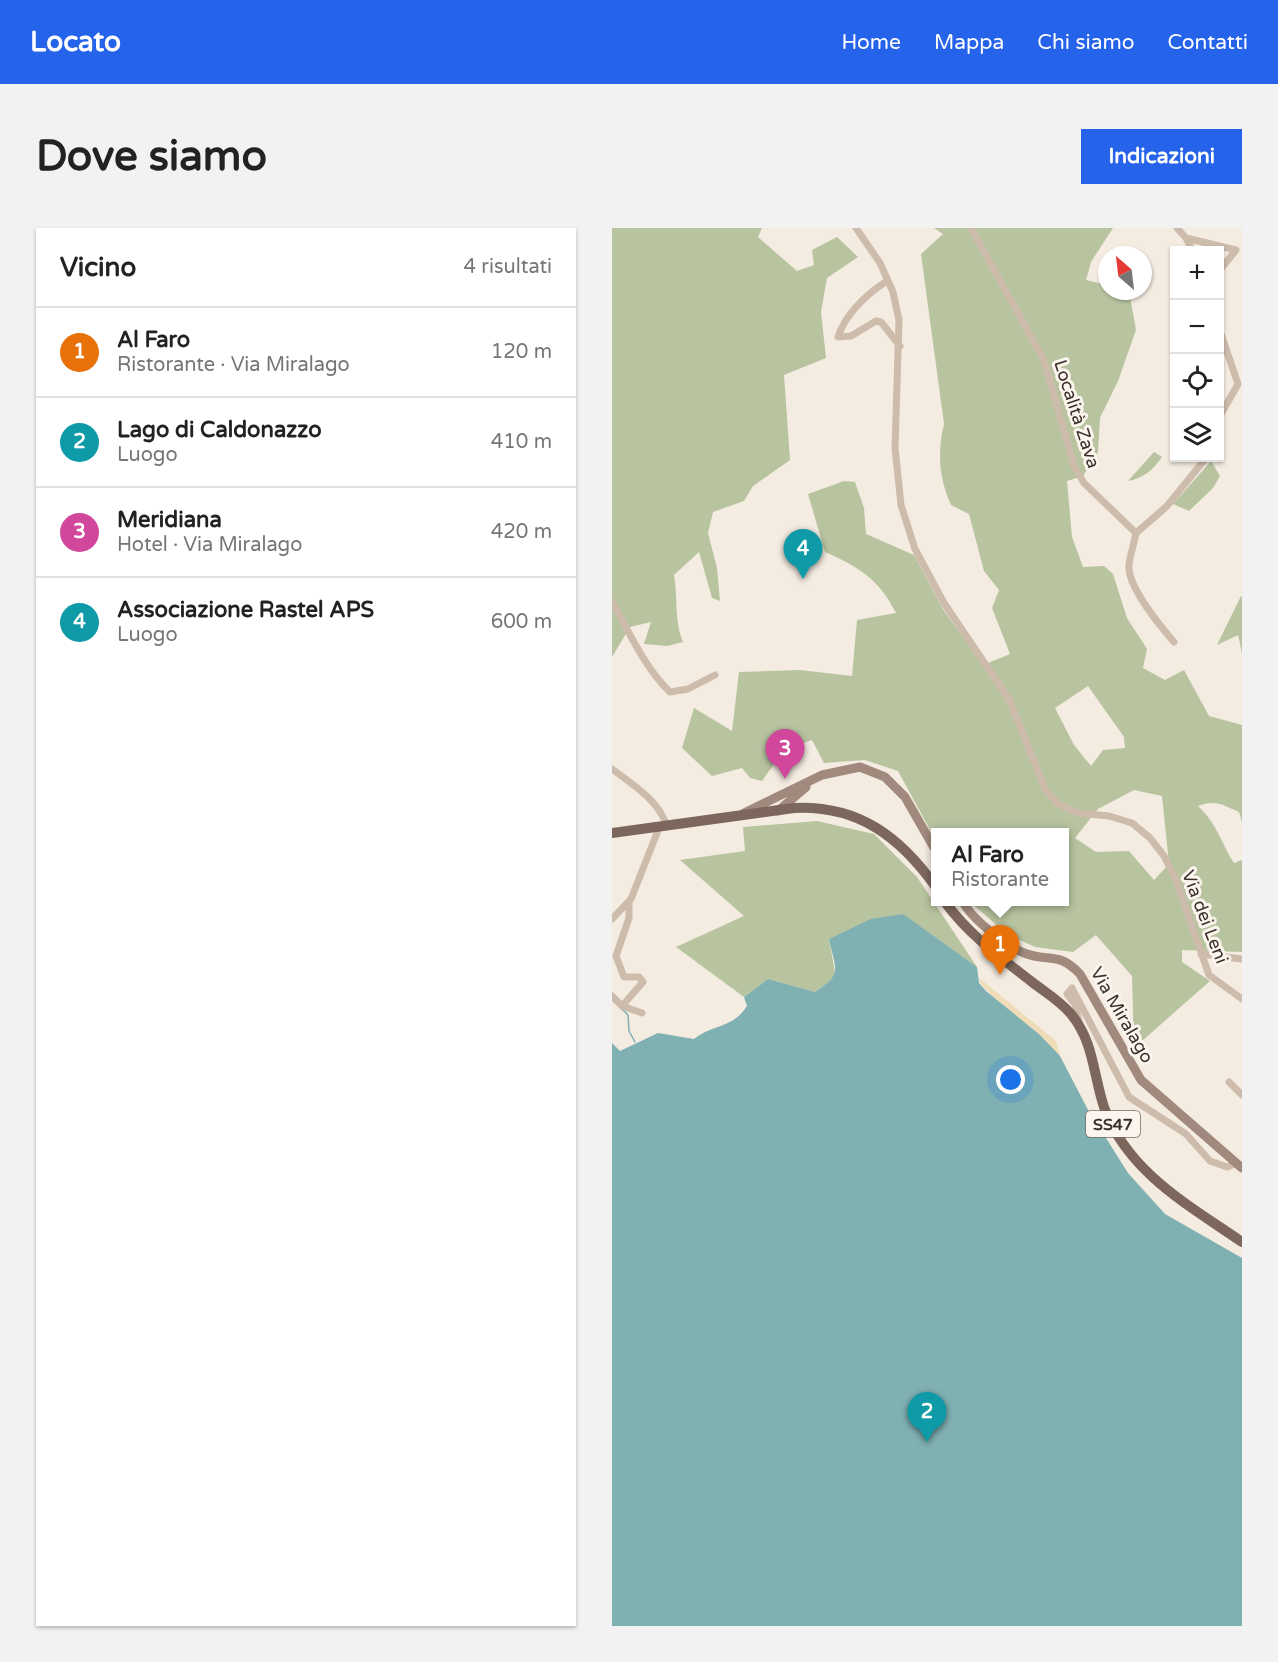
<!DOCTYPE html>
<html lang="it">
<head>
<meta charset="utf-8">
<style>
	:root { --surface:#fff; --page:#f2f2f2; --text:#222; --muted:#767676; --line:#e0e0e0; --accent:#2563eb }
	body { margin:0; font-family:"Varela Round",sans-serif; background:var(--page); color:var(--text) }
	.controls { position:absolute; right:18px; top:18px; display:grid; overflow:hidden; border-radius:0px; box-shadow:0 2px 4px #0004 }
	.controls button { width:54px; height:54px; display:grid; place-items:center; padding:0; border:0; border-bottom:2px solid var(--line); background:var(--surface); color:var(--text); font:30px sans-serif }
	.compass { position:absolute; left:486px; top:18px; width:54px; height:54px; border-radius:50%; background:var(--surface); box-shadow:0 2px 4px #0004; rotate:332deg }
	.you { position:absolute; left:399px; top:852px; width:21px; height:21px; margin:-15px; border:4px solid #fff; border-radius:50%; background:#1a73e8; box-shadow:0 0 0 9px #1a73e833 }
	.badge { display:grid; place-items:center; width:39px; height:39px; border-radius:50%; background:var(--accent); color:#fff; font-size:20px; font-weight:700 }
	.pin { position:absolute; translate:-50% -50px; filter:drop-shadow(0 2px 3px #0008) }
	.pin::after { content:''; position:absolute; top:32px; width:21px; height:18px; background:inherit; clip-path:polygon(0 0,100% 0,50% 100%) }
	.popup { position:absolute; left:319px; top:600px; width:138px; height:78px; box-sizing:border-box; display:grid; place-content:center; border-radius:0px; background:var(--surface); filter:drop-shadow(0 2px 4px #0005); font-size:20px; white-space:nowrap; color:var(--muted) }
	.popup b { font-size:22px; color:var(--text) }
	.popup::after { content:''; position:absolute; left:50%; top:100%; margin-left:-12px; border:12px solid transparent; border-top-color:var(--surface) }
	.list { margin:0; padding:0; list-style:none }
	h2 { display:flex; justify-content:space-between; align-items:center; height:78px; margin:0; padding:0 24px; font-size:26px }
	h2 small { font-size:20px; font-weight:400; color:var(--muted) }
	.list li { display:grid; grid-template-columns:39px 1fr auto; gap:18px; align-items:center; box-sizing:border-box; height:90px; padding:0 24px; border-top:2px solid var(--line) }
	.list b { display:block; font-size:22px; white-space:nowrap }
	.list p { margin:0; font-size:20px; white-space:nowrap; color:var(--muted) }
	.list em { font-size:20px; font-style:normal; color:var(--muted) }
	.icon { flex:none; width:33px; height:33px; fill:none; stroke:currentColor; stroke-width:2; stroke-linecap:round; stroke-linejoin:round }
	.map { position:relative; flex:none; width:630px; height:1398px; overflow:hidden; border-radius:0px }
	header { display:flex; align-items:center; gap:36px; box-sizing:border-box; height:84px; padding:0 30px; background:var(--accent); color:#fff }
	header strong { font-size:28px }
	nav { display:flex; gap:33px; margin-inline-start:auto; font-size:21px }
	.intro { display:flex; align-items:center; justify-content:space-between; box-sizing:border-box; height:144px; padding:0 36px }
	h1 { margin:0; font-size:42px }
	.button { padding:15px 27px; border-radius:0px; background:var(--accent); color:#fff; font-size:21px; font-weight:700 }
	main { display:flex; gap:36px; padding:0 36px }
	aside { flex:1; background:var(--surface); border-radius:0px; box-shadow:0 2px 4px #0004 }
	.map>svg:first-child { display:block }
	.green { fill:#b8c4a0; fill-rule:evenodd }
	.sand { fill:#efdcb8 }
	.water { fill:#7fb0b2 }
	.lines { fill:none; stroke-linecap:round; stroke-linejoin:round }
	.stream { stroke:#7fb0b2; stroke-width:1.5 }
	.street { stroke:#cdbbac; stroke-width:7 }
	.secondary { stroke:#a18a7d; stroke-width:9 }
	.primary { stroke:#7d675c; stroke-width:10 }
	.labels { text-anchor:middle; stroke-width:6; stroke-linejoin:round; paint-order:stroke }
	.shield { fill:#fbf5ee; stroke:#756b66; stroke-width:1.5 }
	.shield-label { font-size:16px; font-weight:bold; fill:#3b302b }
	.street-label { font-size:18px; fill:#3b302b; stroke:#fbf5ee }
</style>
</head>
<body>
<header>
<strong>Locato</strong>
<nav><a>Home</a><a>Mappa</a><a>Chi siamo</a><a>Contatti</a></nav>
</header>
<div class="intro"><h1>Dove siamo</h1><a class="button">Indicazioni</a></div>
<main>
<aside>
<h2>Vicino<small>4 risultati</small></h2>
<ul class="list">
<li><span class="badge" style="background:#e8710a">1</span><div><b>Al Faro</b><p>Ristorante · Via Miralago</p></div><em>120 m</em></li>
<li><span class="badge" style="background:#0f9aa8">2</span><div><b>Lago di Caldonazzo</b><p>Luogo</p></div><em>410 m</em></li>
<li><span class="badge" style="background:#d1479c">3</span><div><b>Meridiana</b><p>Hotel · Via Miralago</p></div><em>420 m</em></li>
<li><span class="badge" style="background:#0f9aa8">4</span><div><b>Associazione Rastel APS</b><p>Luogo</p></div><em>600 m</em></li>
</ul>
</aside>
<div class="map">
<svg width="630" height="1398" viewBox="0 0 630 1398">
	<rect width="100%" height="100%" fill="#f4ebe1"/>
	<path class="green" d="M0,0H150L146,9L185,43L202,37L200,22L225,9L246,29L215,50L209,84L214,130L172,147L178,232L141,258L132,273L101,284L96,305L105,340L108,373L100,370L87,324L62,347C66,371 62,392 71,414L55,418L32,416L39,394L18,399L0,429Z
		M322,0H501L479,34L474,52L495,57V63H517L524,102L506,153L488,190L486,224L471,248L455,253L460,309L471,339L492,338L501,346L515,390L535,421L531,440L553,452L572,442L597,488L630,497V594L627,584C612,577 603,571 586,578C606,597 608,613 622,635L630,632V724L570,722V734L598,753L522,820L520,748L484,707L461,724L423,719L395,706L358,674H452V604H324L323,611L286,543L253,532L212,535L200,512L172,522L150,553L138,550L130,540L100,548L70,520L82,480L120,503L127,444L188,442L240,448L245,392L284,385C267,351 247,339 213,324L196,266L232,253L243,254L252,280L254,306L302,327L331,381L371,437L398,426L380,380L387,362L372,343L357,286L339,277C327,250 325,225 332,196L309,26L331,6ZM476,458L512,509L513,520L491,522L479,538L462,517L443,480ZM522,562L550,568L557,636L542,652L517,623L484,624L463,610L486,581Z
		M542,224L550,229C541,242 532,250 516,253Z
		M599,233L608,248L601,260L577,283L561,276Z
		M629,368L630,369V425L626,407L605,417Z
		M205,593L262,606L305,649L365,739L290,686L217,711L223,744L220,754L203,764L156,751L132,769L64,719L132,688L68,632L133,623L131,599Z"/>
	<path class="sand" d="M366,749L444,813L448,828C432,811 369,764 366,749Z"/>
	<path class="water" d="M291,686L365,739L367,755L374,763L428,807L448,828L475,880L516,945L553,986L630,1030V1398H0V815L8,823L46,805L82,811C103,795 120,801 135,778L132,769L156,751L203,764C232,746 223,741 217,711L259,691Z"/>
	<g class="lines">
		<path class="stream" d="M10,781L16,787L17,803L23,814"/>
		<path class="street" d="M244,0L268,35L281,64L287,92L283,220L289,277L303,321L332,375L397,471L434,563L446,576L466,585L497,588L520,595L538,610L552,628L564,652L597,747L630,771
			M359,0L432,132L462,238L472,255L524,305L555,278L594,230
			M565,0L574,10L624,22L608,42
			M574,10L580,22
			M275,53C256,65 233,86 226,109L239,108L264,93L269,94L288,118
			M608,103L626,156L608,188
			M524,305C522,316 518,327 517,337C515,358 549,399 562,414
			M0,374C17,404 33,440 58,464L76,461L103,447
			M0,541C20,556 48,573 55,599
			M0,691L19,671L47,600
			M589,726L630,731
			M0,768L10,778
			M10,778L31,754L27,749H12L4,728L17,690V674
			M10,778L30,785
			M467,793L463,776L455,766L460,760L517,869L574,906L598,933L615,939L625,935
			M617,854L630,867"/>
		<path class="secondary" d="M166,583L194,559
			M132,585L210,547L248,539L273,549L293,569L324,623
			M351,674C360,691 394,718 412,725C436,735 445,722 468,746L529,852L630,940"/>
		<path class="primary" d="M0,605L182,580C247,577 288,609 324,659
			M333,674C357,707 388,729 420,754C433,764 448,773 459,786C482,814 481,846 492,879C515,944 578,978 630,1014"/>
	</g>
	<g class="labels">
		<rect class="shield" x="474" y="883" width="54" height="26" rx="4.5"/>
		<g class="shield-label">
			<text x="501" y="902">SS47</text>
		</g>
		<g class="street-label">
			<text transform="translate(465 186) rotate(72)" y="6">Località Zava</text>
			<text transform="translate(593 689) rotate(69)" y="6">Via dei Leni</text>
			<text transform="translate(510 787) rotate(60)" y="6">Via Miralago</text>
		</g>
	</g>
</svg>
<div class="controls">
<button>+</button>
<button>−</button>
<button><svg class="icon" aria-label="locate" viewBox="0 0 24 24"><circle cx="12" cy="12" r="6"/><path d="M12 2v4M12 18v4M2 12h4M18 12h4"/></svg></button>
<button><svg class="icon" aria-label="layers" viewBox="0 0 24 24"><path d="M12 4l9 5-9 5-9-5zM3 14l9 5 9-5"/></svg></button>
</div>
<svg class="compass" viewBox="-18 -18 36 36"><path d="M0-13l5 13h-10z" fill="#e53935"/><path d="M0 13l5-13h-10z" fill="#767676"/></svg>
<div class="you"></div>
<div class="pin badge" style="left:388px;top:747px;background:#e8710a">1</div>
<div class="popup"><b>Al Faro</b>Ristorante</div>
<div class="pin badge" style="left:315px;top:1214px;background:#0f9aa8">2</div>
<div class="pin badge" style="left:173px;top:551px;background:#d1479c">3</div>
<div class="pin badge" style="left:191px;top:351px;background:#0f9aa8">4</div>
</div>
</main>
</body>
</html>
